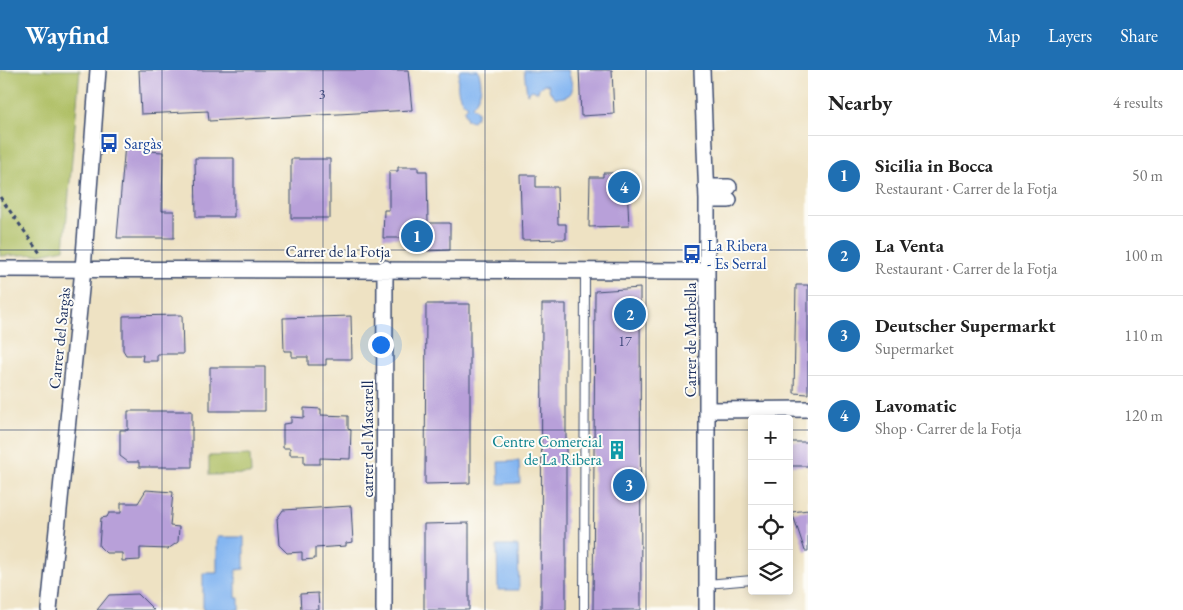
<!DOCTYPE html>
<html lang="en">
<head>
<meta charset="utf-8">
<style>
	:root { --surface:#fff; --page:#f6f6f6; --text:#222; --muted:#767676; --line:#e0e0e0; --accent:#1f6fb2 }
	body { margin:0; font-family:"EB Garamond",serif; background:var(--page); color:var(--text) }
	.controls { position:absolute; right:15px; bottom:15px; display:grid; overflow:hidden; border-radius:5px; box-shadow:0 2px 8px #0003 }
	.controls button { width:45px; height:45px; display:grid; place-items:center; padding:0; border:0; border-bottom:1px solid var(--line); background:var(--surface); color:var(--text); font:25px sans-serif }
	.you { position:absolute; left:380px; top:274px; width:18px; height:18px; margin:-12px; border:4px solid #fff; border-radius:50%; background:#1a73e8; box-shadow:0 0 0 8px #1a73e833 }
	.badge { display:grid; place-items:center; width:32px; height:32px; border-radius:50%; background:var(--accent); color:#fff; font-size:16px; font-weight:700 }
	.pin { position:absolute; translate:-50% -50%; border:2px solid #fff; box-shadow:0 1px 5px #0006 }
	.list { margin:0; padding:0; list-style:none }
	h2 { display:flex; justify-content:space-between; align-items:center; height:65px; margin:0; padding:0 20px; font-size:21px }
	h2 small { font-size:16px; font-weight:400; color:var(--muted) }
	.list li { display:grid; grid-template-columns:32px 1fr auto; gap:15px; align-items:center; box-sizing:border-box; height:80px; padding:0 20px; border-top:1px solid var(--line) }
	.list b { display:block; font-size:19px; white-space:nowrap }
	.list p { margin:0; font-size:16px; white-space:nowrap; color:var(--muted) }
	.list em { font-size:16px; font-style:normal; color:var(--muted) }
	.icon { flex:none; width:28px; height:28px; fill:none; stroke:currentColor; stroke-width:2; stroke-linecap:round; stroke-linejoin:round }
	.map { position:relative; flex:none; width:808px; height:540px; overflow:hidden }
	header { display:flex; align-items:center; gap:30px; box-sizing:border-box; height:70px; padding:0 25px; background:var(--accent); color:#fff }
	header strong { font-size:24px }
	nav { display:flex; gap:28px; margin-inline-start:auto; font-size:18px }
	main { display:flex }
	aside { flex:1; background:var(--surface) }
	.map>svg:first-child { display:block }
	.green { fill:#adbe62; stroke:#647660 }
	.water { fill:#84b6f1; stroke:#5072a8 }
	.building { fill:#b8a0d9 }
	.lines { fill:none; stroke-linecap:round; stroke-linejoin:round }
	.lane-casing { stroke:#3b4a6d; stroke-width:10 }
	.street-casing { stroke:#3b4a6d; stroke-width:18 }
	.path { stroke:#3b4a6d; stroke-width:3; stroke-dasharray:4 4; stroke-linecap:butt }
	.lane { stroke:#fff; stroke-width:8 }
	.street { stroke:#fff; stroke-width:15 }
	.grid { fill:none; stroke:#1b2f5e; stroke-width:1; stroke-opacity:0.55 }
	.labels { text-anchor:middle; stroke-width:4; stroke-linejoin:round; paint-order:stroke }
	.number-label { font-size:14px; fill:#424b7d }
	.transit-label { font-size:16px; fill:#164399; stroke:#fdfcf7; text-anchor:start }
	.street-label { font-size:16px; fill:#1b2f5e; stroke:#fdfcf7 }
	.culture-label { font-size:16px; fill:#0d838f; stroke:#fdfcf7; text-anchor:end }
</style>
</head>
<body>
<header>
<strong>Wayfind</strong>
<nav><a>Map</a><a>Layers</a><a>Share</a></nav>
</header>
<main>
<div class="map">
<svg width="808" height="540" viewBox="0 0 808 540">
	<rect width="100%" height="100%" fill="#fdfcf7"/>
	<filter id="ink" filterUnits="userSpaceOnUse"><feTurbulence type="fractalNoise" baseFrequency=".02" numOctaves="2"/><feDisplacementMap in="SourceGraphic" scale="10" xChannelSelector="R" yChannelSelector="G"/><feConvolveMatrix kernelMatrix="1 2 1 2 8 2 1 2 1" color-interpolation-filters="sRGB"/></filter>
	<filter id="wash" filterUnits="userSpaceOnUse"><feTurbulence type="fractalNoise" baseFrequency=".0096" numOctaves="4" result="noise"/><feDisplacementMap in="SourceGraphic" scale="20" xChannelSelector="R" yChannelSelector="G"/><feGaussianBlur stdDeviation="1.12" result="paint"/><feColorMatrix in="noise" values="0 0 0 0 0 0 0 0 0 0 0 0 0 0 0 0 0 1.4 0 .05"/><feComposite in="paint" operator="in"/></filter>
	<g filter="url(#wash)">
		<rect width="100%" height="100%" fill="#eee2c3"/>
		<path class="green" d="M0,0H80L64,179L41,184L0,186Z
			M250,385L251,404L209,405V386Z"/>
		<path class="water" d="M460,0H478C483,13 482,25 472,36L477,41V46L473,51L467,50L464,40L468,36C456,28 456,13 460,0Z
			M524,0H568C572,15 579,27 556,28L550,22L548,15L544,14L539,18L538,22L532,20L527,24Z
			M519,391L520,413L499,414L498,392Z
			M217,467H244V499L236,500V528H239V540H203V503H217Z
			M497,476H518L519,520H498Z"/>
		<g id="blocks">
			<path class="building" d="M139,0H408L412,40L209,51L208,41L141,44Z
				M579,0H612L614,44L581,46Z
				M125,74L148,76V81L163,82L162,141H174V168H117Z
				M195,88H234V147H196Z
				M291,89H330V148H291Z
				M398,97H418V101H427L428,153H450V180L427,181V168H383L384,140H389V101H398Z
				M603,103H620V113L627,114L629,156L589,157L590,107H603Z
				M520,105H536V117H557L558,154H566V169L522,170Z
				M796,215H808V324L794,323Z
				M640,218L641,540H593L595,221Z
				M426,234H470V413L425,414Z
				M542,234H566V540H541Z
				M182,245L183,284H157V291H142L143,285H126L123,280V246Z
				M351,246L352,289H326V295H308V287H292V281H284L283,248Z
				M210,297H265V341H210Z
				M304,338L321,339V345L348,346V359L351,360L350,389L320,388V394H304V385H290V378H283V354L291,353V347L304,348Z
				M128,341H192V397H139V392H128L120,386V360H128Z
				M789,372H808V396H789Z
				M146,420L173,422L170,456L179,457L178,472L168,479L140,478V490L122,491V483H106L99,476L101,448L107,447L109,443H121V433H138Z
				M351,436L353,472L346,473V476L315,478V489L302,490V482L287,483L279,475L277,449L283,440Z
				M808,440V481H805L792,442Z
				M469,453V540H424V454Z
				M318,523L319,540H301L300,524Z
				M138,524L154,540H97L109,525Z"/>
		</g>
	</g>
	<g filter="url(#ink)">
		<use href="#blocks" fill-opacity="0" stroke="#3b4a6d" stroke-width="1"/>
		<g class="lines">
			<g class="lane-casing">
				<path id="lane" d="M707,514L752,510
					M584,540L585,200"/>
			</g>
			<g class="street-casing">
				<path id="street" d="M702,0L707,130V540
					M706,117H729
					M707,130H729
					M0,199L707,201
					M707,340L808,339
					M49,540L83,199L98,0
					M384,540L385,198"/>
			</g>
			<path class="path" d="M0,127L40,183"/>
			<use href="#lane" class="lane"/>
			<use href="#street" class="street"/>
		</g>
	</g>
	<path class="grid" d="M162,0V540M323,0V540M485,0V540M646,0V540M0,180H808M0,360H752M789,360H808"/>
	<defs>
		<g id="bus-bare" transform="scale(1.5)"><path d="M-5-6H5V4H4V6H2V4H-2V6H-4V4H-5ZM-3.5-4V0h7V-4ZM-3.5 1.2v1.5H-2V1.2ZM2 1.2v1.5H3.5V1.2Z" fill="#1a4fb4" stroke="#fdfcf7" stroke-width="2.5" paint-order="stroke"/></g>
		<g id="building-bare" transform="scale(1.5)"><path d="M-4-6H4V6H1V3H-1V6H-4ZM-2.5-4.3h1.7v1.8h-1.7ZM.8-4.3h1.7v1.8H.8ZM-2.5-1h1.7V.8h-1.7ZM.8-1h1.7V.8H.8Z" fill="#0f9aa8" stroke="#fdfcf7" stroke-width="2.5" paint-order="stroke"/></g>
	</defs>
	<g fill-rule="evenodd">
		<use href="#bus-bare" x="109" y="73"/>
		<use href="#bus-bare" x="692" y="184"/>
		<use href="#building-bare" x="617" y="380"/>
	</g>
	<g class="labels">
		<g class="number-label">
			<text x="322" y="29">3</text>
			<text x="625" y="276">17</text>
		</g>
		<g class="transit-label">
			<text x="124" y="79">Sargàs</text>
			<text x="707" y="181">La Ribera<tspan x="707" dy="18">- Es Serral</tspan></text>
		</g>
		<g class="street-label">
			<text x="338" y="187">Carrer de la Fotja</text>
			<text transform="translate(59 268) rotate(-84)" y="6">Carrer del Sargàs</text>
			<text transform="translate(690 270) rotate(-90)" y="6">Carrer de Marbella</text>
			<text transform="translate(367 369) rotate(-90)" y="6">carrer del Mascarell</text>
		</g>
		<g class="culture-label">
			<text x="602" y="377">Centre Comercial<tspan x="602" dy="18">de La Ribera</tspan></text>
		</g>
	</g>
</svg>
<div class="controls">
<button>+</button>
<button>−</button>
<button><svg class="icon" aria-label="locate" viewBox="0 0 24 24"><circle cx="12" cy="12" r="6"/><path d="M12 2v4M12 18v4M2 12h4M18 12h4"/></svg></button>
<button><svg class="icon" aria-label="layers" viewBox="0 0 24 24"><path d="M12 4l9 5-9 5-9-5zM3 14l9 5 9-5"/></svg></button>
</div>
<div class="you"></div>
<div class="pin badge" style="left:417px;top:166px">1</div>
<div class="pin badge" style="left:630px;top:244px">2</div>
<div class="pin badge" style="left:629px;top:415px">3</div>
<div class="pin badge" style="left:624px;top:117px">4</div>
</div>
<aside>
<h2>Nearby<small>4 results</small></h2>
<ul class="list">
<li><span class="badge">1</span><div><b>Sicilia in Bocca</b><p>Restaurant · Carrer de la Fotja</p></div><em>50 m</em></li>
<li><span class="badge">2</span><div><b>La Venta</b><p>Restaurant · Carrer de la Fotja</p></div><em>100 m</em></li>
<li><span class="badge">3</span><div><b>Deutscher Supermarkt</b><p>Supermarket</p></div><em>110 m</em></li>
<li><span class="badge">4</span><div><b>Lavomatic</b><p>Shop · Carrer de la Fotja</p></div><em>120 m</em></li>
</ul>
</aside>
</main>
</body>
</html>
